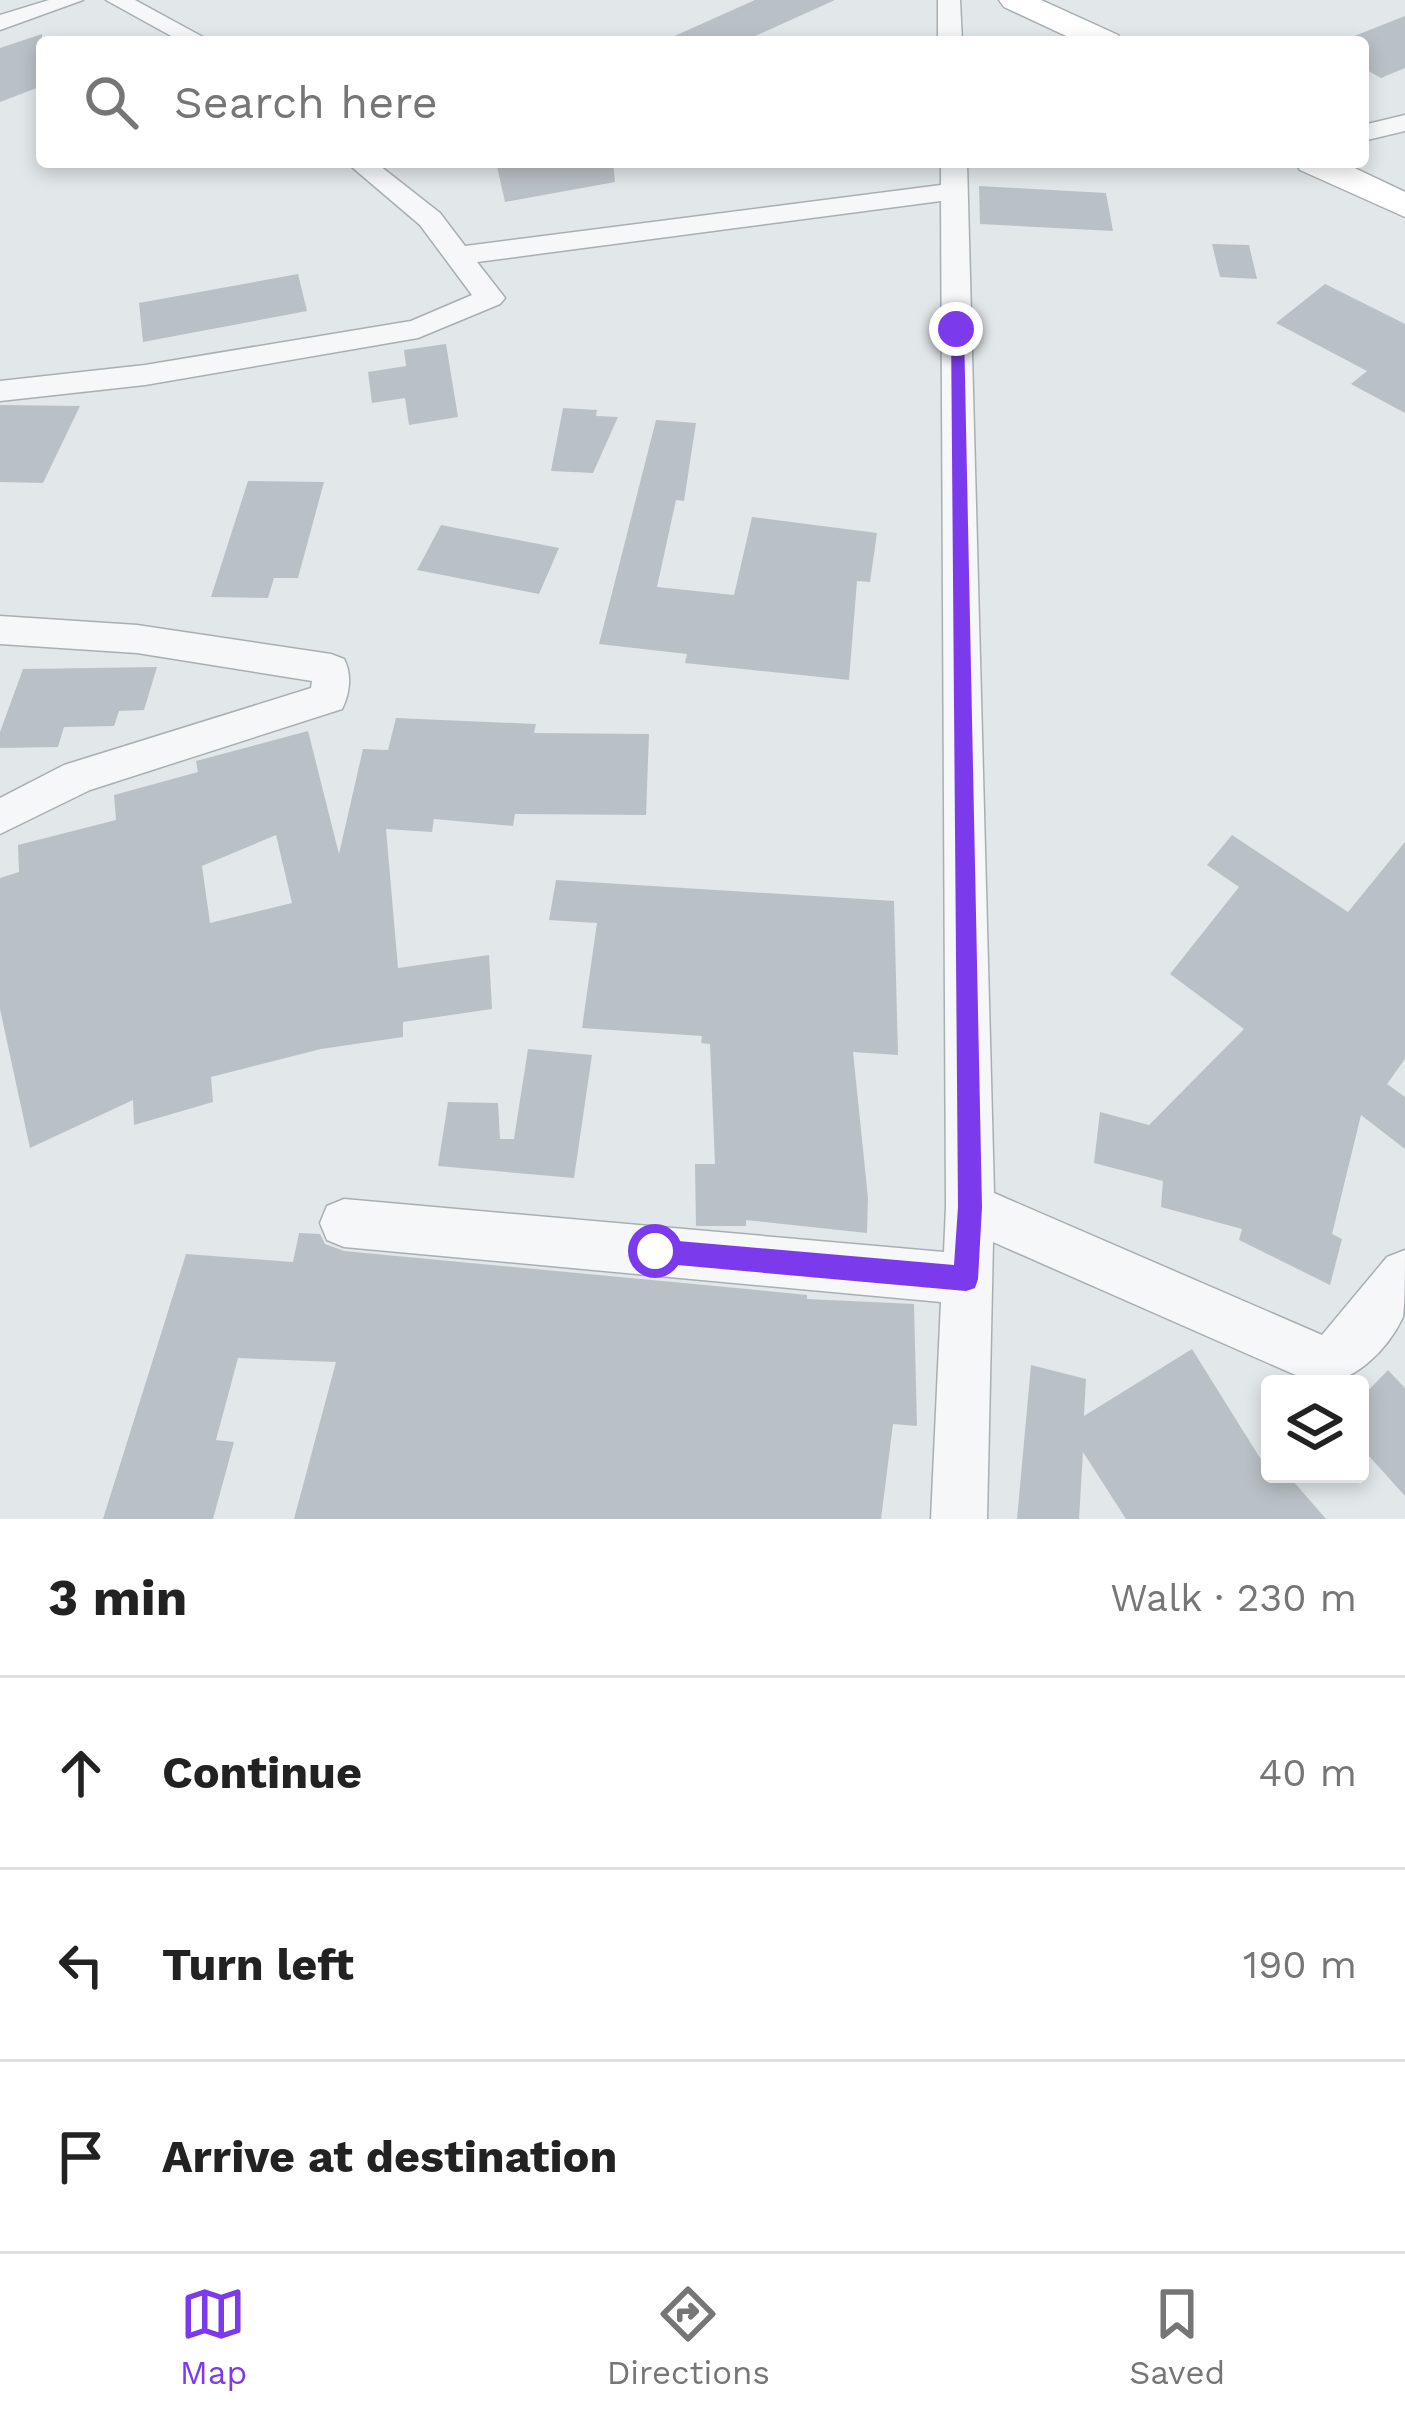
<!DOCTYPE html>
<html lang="en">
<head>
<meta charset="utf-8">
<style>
	:root { --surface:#fff; --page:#f2f2f2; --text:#222; --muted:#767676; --line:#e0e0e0; --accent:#7c3aed }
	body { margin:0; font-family:"Work Sans",sans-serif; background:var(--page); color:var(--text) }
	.controls { position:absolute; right:36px; bottom:36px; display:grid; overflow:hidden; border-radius:12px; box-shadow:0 6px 18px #0003 }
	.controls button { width:108px; height:108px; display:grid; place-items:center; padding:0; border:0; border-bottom:3px solid var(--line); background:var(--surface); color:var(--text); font:60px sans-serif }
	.stop { position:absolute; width:36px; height:36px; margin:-27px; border:9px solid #7c3aed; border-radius:50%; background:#fff }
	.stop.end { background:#7c3aed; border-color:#fff; box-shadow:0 3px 12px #0008 }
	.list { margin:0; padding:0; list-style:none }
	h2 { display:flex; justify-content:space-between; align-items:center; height:156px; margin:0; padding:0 48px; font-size:51px }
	h2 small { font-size:39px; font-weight:400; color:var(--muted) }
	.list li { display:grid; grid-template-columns:78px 1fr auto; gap:36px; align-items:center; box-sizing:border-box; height:192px; padding:0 48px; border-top:3px solid var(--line) }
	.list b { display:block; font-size:45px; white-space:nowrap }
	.list em { font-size:39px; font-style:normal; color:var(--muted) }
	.icon { flex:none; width:66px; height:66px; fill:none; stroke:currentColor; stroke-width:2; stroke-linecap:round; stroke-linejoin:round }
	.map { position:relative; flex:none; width:1405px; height:1519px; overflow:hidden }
	.search { position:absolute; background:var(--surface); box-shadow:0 6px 18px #0003; left:36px; right:36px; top:36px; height:132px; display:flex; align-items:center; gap:30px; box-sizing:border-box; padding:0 42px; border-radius:12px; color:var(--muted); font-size:45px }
	.sheet { height:732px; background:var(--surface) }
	nav { display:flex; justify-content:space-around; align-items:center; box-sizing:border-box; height:168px; border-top:3px solid var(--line); background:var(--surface); font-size:33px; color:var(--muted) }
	nav a { display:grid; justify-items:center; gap:6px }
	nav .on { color:var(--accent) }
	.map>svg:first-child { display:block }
	.building { fill:#bac1c6; fill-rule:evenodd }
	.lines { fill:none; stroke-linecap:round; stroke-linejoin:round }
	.street-casing { stroke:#a8afb3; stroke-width:3 }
	.secondary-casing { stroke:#a8afb3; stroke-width:3 }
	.street { fill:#f5f7f8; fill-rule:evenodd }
	.secondary { fill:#fff; fill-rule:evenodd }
	.route { fill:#7c3aed }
</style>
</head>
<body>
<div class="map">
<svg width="1405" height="1519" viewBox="0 0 1405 1519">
	<rect width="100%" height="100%" fill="#e2e7e9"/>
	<path class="building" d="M755,0H835L742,42H661Z
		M1405,16V68L1381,78L1363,68V42H1339Z
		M42,34V86L0,102V48Z
		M496,162H613L615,182L505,202Z
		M979,186L1106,193L1113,231L980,224Z
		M1212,244L1249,245L1257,279L1220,277Z
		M298,274L307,311L143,342L139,303Z
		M1325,284L1405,324V413L1351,384L1367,371L1276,323Z
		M446,344L458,417L409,425L405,398L372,403L368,372L406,366L404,350Z
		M0,405L80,406L43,483L0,482Z
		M563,408L597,410L596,416L618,417L593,473L551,471Z
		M656,420L696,423L684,501L676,500L657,587L734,595L752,517L877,533L870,582L857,581L849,680L685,663L687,654L599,644Z
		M248,481L324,482L298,578H274L268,598L211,597Z
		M441,525L559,548L539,594L417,570Z
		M157,667L144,710L119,711L114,726L64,727L58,747L0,748V732L23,669Z
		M396,718L536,724L534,733L649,734L646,815L515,814L513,826L434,819L432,832L386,829L398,968L489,955L492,1009L403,1022V1037L321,1049L211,1077L213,1102L134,1125L133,1100L30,1148L0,1009V878L19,872L18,845L116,820L114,795L198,772L196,761L308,731L339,854L363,749L388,750ZM276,835L292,903L210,923L202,866Z
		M1232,835L1348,912L1405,842V1059L1387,1084L1405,1097V1149L1361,1115L1332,1234L1342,1239L1330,1285L1239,1240L1242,1229L1161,1207L1163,1181L1094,1163L1100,1112L1149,1125L1244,1029L1170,974L1239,887L1207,865Z
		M556,880L894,901L898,1055L853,1052L868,1198L867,1233L746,1220V1226H696L695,1164H715L710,1044L701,1043L702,1036L582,1028L597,923L549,920Z
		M528,1049L592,1055L574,1178L438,1166L448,1102L498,1103L500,1139H514Z
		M299,1233L320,1234L325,1244L344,1251L747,1289L807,1295V1299L914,1304L917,1426L893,1424L881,1519H294L336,1362L238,1358L216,1440L234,1442L213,1519H103L186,1254L293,1262Z
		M1192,1349L1270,1474H1287L1326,1519H1126L1083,1452L1079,1519H1017L1031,1365L1086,1379L1084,1416Z
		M1388,1370L1405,1388V1496L1360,1446V1399Z"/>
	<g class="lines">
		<g class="street-casing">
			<path id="street" d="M49,0H83L0,30V15Z
				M106,0H135L212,42H182Z
				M938,0H960L962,42H938Z
				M1405,115V131L1363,141V125Z
				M346,162H375L440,213L465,246L941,185V162H967L994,1193L1322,1335L1387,1257L1405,1250C1405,1269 1405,1301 1403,1317C1387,1351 1353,1384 1316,1384L993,1242L987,1519H931L941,1302L344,1247L327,1240L320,1223L327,1206L344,1199L944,1252L946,1207L941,201L477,262L505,298L500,304L418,338L145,385L0,401V381L145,365L411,321L472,295L420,225Z
				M0,616L137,625L331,654L344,659C352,674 350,693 342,709L90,790L0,834V798L64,765L311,688L312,681L137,653L0,644Z"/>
		</g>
		<g class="secondary-casing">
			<path id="secondary" d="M999,0H1041L1118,35L1122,42H1079L1004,7Z
				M1295,162H1342L1405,192V217L1300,170Z"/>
		</g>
		<use href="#street" class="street"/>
		<use href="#secondary" class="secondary"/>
	</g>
	<path class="route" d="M951,326L964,329L982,1207L978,1279L975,1288L966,1291L655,1263L646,1260L643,1251L646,1242L655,1239L954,1265L958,1207Z"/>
</svg>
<div class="controls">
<button><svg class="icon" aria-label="layers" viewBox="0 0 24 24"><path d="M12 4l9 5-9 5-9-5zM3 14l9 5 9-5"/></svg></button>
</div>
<div class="stop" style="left:655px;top:1251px"></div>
<div class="stop end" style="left:956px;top:329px"></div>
<div class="search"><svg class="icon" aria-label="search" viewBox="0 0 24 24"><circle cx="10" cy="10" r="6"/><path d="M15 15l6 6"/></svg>Search here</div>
</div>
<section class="sheet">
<h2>3 min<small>Walk · 230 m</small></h2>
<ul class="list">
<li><svg class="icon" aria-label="ahead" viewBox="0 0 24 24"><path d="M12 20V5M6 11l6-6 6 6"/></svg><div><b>Continue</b></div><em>40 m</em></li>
<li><svg class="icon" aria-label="left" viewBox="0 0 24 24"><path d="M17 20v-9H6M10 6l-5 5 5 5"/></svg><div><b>Turn left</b></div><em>190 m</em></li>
<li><svg class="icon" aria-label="arrive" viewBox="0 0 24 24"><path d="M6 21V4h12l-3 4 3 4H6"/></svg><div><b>Arrive at destination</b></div></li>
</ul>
</section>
<nav>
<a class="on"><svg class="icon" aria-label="map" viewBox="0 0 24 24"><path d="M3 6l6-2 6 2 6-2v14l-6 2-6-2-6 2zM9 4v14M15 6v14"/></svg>Map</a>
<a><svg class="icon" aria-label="directions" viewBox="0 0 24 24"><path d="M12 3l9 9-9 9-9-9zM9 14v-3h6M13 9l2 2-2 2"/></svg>Directions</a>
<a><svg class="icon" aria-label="saved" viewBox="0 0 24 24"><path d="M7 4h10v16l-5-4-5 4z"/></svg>Saved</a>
</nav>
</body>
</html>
